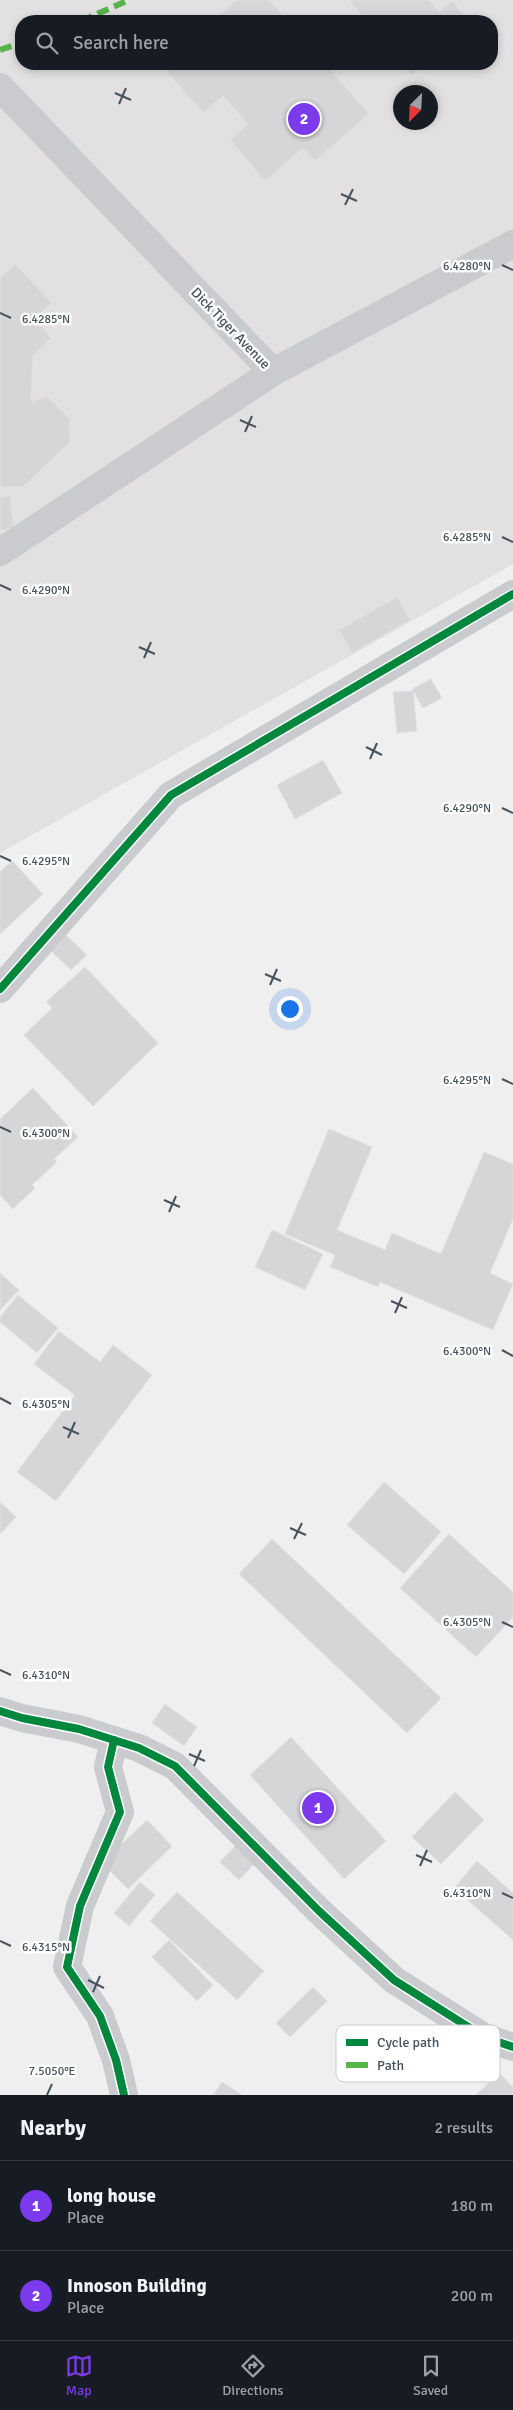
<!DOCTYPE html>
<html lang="en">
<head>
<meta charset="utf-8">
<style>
	:root { --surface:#171b24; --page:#242831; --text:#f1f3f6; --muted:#9ea1a6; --line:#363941; --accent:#7c3aed }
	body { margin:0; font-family:Signika,sans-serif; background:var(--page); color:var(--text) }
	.compass { position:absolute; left:393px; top:85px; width:45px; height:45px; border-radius:50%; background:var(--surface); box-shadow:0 2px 8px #0003; rotate:204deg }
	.you { position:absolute; left:289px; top:1008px; width:18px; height:18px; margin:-12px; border:4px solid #fff; border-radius:50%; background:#1a73e8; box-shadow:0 0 0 8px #1a73e833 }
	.badge { display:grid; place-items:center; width:32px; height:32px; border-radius:50%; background:var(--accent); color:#fff; font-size:16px; font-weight:700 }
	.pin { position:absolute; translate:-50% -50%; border:2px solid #fff; box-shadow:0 1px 5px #0006 }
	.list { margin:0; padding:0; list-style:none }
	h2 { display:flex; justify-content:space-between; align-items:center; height:65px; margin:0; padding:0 20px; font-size:21px }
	h2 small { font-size:16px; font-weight:400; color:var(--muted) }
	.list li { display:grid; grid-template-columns:32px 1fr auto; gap:15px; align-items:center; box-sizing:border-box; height:90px; padding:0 20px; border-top:1px solid var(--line) }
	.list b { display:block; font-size:19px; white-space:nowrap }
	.list p { margin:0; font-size:16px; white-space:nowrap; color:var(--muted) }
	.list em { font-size:16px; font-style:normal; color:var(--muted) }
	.icon { flex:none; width:28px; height:28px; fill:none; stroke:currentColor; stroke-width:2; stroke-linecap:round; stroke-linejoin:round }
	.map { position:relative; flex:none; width:513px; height:2095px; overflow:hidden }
	.search { position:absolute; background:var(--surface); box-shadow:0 2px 8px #0003; left:15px; right:15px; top:15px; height:55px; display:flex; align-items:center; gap:12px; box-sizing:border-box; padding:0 18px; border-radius:20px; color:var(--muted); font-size:19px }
	.sheet { height:245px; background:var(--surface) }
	nav { display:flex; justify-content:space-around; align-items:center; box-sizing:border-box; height:70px; border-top:1px solid var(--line); background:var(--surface); font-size:14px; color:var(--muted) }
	nav a { display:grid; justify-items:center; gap:2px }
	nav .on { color:var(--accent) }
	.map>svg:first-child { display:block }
	.education { fill:#e2e0e1; fill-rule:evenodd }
	.building { fill:#d6d6d8; stroke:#e1e1e2 }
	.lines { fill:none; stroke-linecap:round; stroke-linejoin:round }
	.minor { stroke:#c9cbce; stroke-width:28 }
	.quiet { stroke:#57b448; stroke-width:6; stroke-dasharray:12 6; stroke-linecap:butt }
	.cycleway-casing { stroke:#fff; stroke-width:11 }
	.cycleway { stroke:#00873e; stroke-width:8 }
	.ticks { fill:none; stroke:#46525d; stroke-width:2 }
	.labels { text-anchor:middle; stroke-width:5; stroke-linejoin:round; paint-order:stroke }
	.street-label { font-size:14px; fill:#46525d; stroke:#fff }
	.key { fill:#fff; stroke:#c8cbce; stroke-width:1 }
	.key-label { font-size:14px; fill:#46525d }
	.ticks-label { font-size:12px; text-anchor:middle; fill:#46525d; stroke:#fff; stroke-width:5; stroke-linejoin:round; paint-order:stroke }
</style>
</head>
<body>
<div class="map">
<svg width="513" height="2095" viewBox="0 0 513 2095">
	<rect width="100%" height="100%" fill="#f0efef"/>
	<path class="education" d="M0,0H513V564L0,853ZM21,21H492V64H21ZM400,92H430V122H400Z"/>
	<path class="building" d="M237,0H269L288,21H213Z
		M349,0H429L439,12L452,1L469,21H367Z
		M177,64H325L369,114L315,161L303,148L265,181L230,140L248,124L223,96L203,113L167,72Z
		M403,64H426L412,75Z
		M15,264L52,303L36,318L51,339L33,355L31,402L47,396L69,418L70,442L23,487H0V278Z
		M10,495L14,528L0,530V497Z
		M397,597L410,620L352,653L339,630Z
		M431,679L442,698L423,708L412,689Z
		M413,691L417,731L397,733L393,692Z
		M323,760L342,793L295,819L277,785Z
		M12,861L43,894L0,934V872Z
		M66,935L87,955L71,970L51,951Z
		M85,967L158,1043L93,1106L24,1035L52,1008L46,1002Z
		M33,1088L78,1137L54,1159L57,1162L32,1185L35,1188L13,1209L0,1195V1119Z
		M329,1129L372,1147L337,1230L385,1250L392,1233L441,1254L484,1152L513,1164V1219L490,1273L513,1284L493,1330L380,1282L378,1287L330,1267L335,1255L285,1234Z
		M272,1230L323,1254L305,1290L255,1267Z
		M0,1273L19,1290L0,1310Z
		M18,1295L58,1328L37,1353L0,1322V1317Z
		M59,1331L100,1362L113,1345L152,1375L56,1501L17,1472L75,1395L34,1364Z
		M384,1482L441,1532L404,1574L347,1525Z
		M0,1502L16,1517L0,1534Z
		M449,1534L513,1592V1617L476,1657L400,1588Z
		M272,1539L441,1698L407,1733L239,1574Z
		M165,1704L197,1727L184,1746L152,1723Z
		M291,1737L386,1841L344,1879L250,1775Z
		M455,1792L484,1820L441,1864L412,1837Z
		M147,1820L172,1846L128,1889L102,1863Z
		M238,1843L257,1861L239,1880L220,1862Z
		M477,1861L513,1893V1940L454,1888Z
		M140,1882L155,1895L129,1926L114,1913Z
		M177,1892L264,1971L237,2000L150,1921Z
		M169,1940L213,1985L197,2001L152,1957Z
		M313,1987L327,2001L290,2037L276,2023Z
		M499,2073L513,2087V2095H476Z
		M222,2082L242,2095H213Z"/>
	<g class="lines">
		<path class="minor" d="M0,87L273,372L513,244
			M0,552L273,372
			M0,989L171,795L513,594
			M0,1711L22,1718L79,1729L139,1748L175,1766L319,1911L394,1980L484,2037L513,2047
			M114,1740L108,1767L120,1812L80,1906L67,1967L100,2016L116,2060L124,2095"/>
		<path class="quiet" d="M81,21L129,0
			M0,50L21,43"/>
		<g class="cycleway-casing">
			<path id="cycleway" d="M0,989L171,795L513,594
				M0,1711L22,1718L79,1729L139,1748L175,1766L319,1911L394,1980L484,2037L513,2047
				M114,1740L108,1767L120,1812L80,1906L67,1967L100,2016L116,2060L124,2095"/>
		</g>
		<use href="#cycleway" class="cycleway"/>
	</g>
	<path class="ticks" d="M115,93L131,100M119,104L126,88M341,194L357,201M345,205L353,189M502,265L513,270M0,313L11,318M240,420L256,427M245,432L252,416M502,537L513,542M0,585L11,590M139,647L155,654M144,658L151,642M366,747L382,755M370,759L377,743M502,808L513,813M0,856L11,861M265,974L281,981M270,985L277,969M502,1079L513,1084M0,1127L11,1132M164,1200L180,1207M169,1212L176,1196M391,1301L407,1308M395,1313L402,1297M502,1350L513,1356M0,1398L11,1404M63,1427L79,1434M68,1438L75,1422M290,1528L306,1535M294,1539L302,1523M502,1622L513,1627M0,1670L11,1675M189,1754L205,1761M194,1766L201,1750M416,1855L432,1862M420,1866L427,1850M502,1893L513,1898M0,1941L11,1946M88,1980L104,1988M93,1992L100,1976M47,2095L52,2084"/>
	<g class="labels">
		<g class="street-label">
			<text transform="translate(231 328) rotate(46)" y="5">Dick Tiger Avenue</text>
		</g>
	</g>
	<rect x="336" y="2025" width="164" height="57" rx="8" class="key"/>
	<rect x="346" y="2039" width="22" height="7" fill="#00873e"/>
	<rect x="346" y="2062" width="22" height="6" fill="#57b448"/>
	<g class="key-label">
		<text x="377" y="2047">Cycle path</text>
		<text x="377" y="2070">Path</text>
	</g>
	<g class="ticks-label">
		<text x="467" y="270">6.4280°N</text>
		<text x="46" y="323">6.4285°N</text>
		<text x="467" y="541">6.4285°N</text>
		<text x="46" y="594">6.4290°N</text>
		<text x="467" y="812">6.4290°N</text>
		<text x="46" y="865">6.4295°N</text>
		<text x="467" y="1084">6.4295°N</text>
		<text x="46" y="1137">6.4300°N</text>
		<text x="467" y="1355">6.4300°N</text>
		<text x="46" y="1408">6.4305°N</text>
		<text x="467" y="1626">6.4305°N</text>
		<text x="46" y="1679">6.4310°N</text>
		<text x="467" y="1897">6.4310°N</text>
		<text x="46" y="1951">6.4315°N</text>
		<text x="52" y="2075">7.5050°E</text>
	</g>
</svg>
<svg class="compass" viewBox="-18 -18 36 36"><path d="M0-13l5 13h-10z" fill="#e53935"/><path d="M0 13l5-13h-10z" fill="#9ea1a6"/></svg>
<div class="you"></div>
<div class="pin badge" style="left:318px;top:1808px">1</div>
<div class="pin badge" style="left:304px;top:119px">2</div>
<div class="search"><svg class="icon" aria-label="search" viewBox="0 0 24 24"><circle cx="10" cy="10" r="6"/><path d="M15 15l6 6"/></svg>Search here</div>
</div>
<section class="sheet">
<h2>Nearby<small>2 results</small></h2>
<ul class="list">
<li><span class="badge">1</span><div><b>long house</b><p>Place</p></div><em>180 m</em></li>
<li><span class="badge">2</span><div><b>Innoson Building</b><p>Place</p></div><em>200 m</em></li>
</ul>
</section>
<nav>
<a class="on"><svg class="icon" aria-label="map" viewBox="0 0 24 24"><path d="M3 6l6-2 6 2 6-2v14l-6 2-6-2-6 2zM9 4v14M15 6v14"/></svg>Map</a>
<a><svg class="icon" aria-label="directions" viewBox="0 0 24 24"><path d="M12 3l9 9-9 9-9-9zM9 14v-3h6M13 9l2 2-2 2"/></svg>Directions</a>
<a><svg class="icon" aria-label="saved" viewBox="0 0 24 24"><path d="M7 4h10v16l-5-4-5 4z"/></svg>Saved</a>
</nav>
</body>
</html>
